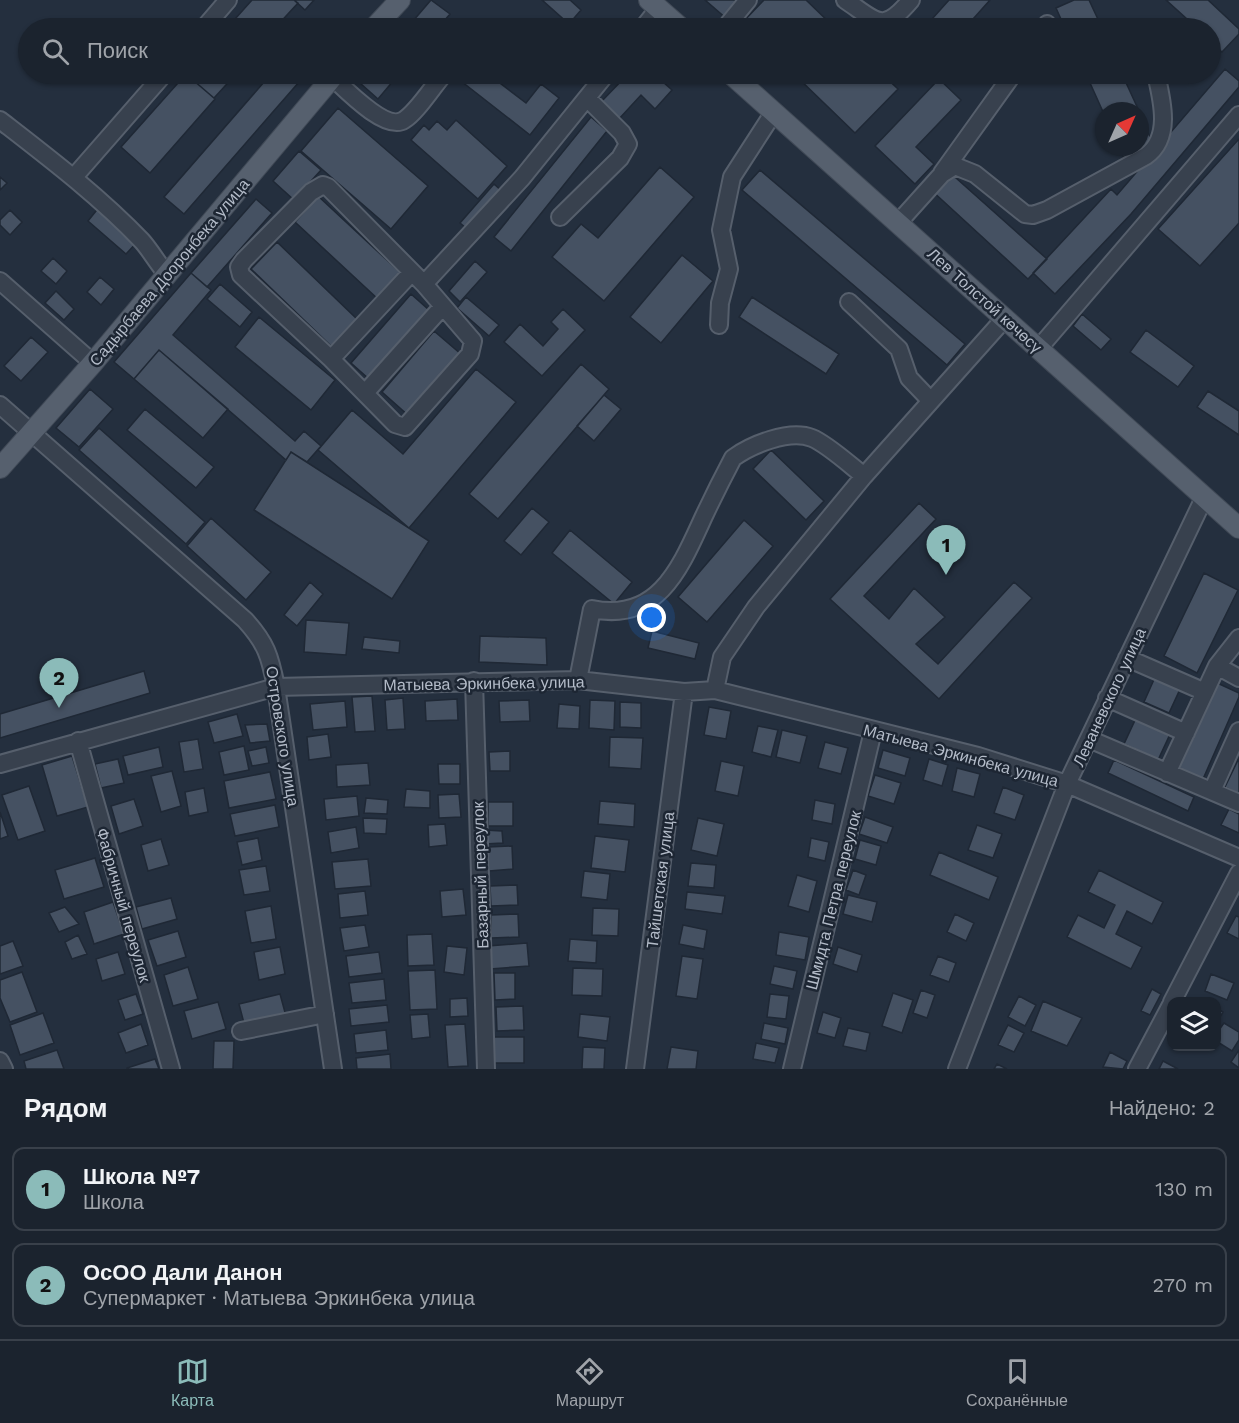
<!DOCTYPE html>
<html lang="ru">
<head>
<meta charset="utf-8">
<style>
	:root { --surface:#1b232e; --page:#242b36; --text:#f1f3f6; --muted:#a0a4aa; --line:#39404a; --accent:#8bbbb9 }
	body { margin:0; font-family:"Work Sans",sans-serif; background:var(--page); color:var(--text) }
	.controls { position:absolute; right:18px; bottom:18px; display:grid; overflow:hidden; border-radius:12px; box-shadow:0 2px 4px #0004 }
	.controls button { width:54px; height:54px; display:grid; place-items:center; padding:0; border:0; border-bottom:2px solid var(--line); background:var(--surface); color:var(--text); font:30px sans-serif }
	.compass { position:absolute; left:1095px; top:102px; width:54px; height:54px; border-radius:50%; background:var(--surface); box-shadow:0 2px 4px #0004; rotate:45deg }
	.you { position:absolute; left:652px; top:618px; width:21px; height:21px; margin:-15px; border:4px solid #fff; border-radius:50%; background:#1a73e8; box-shadow:0 0 0 9px #1a73e833 }
	.badge { display:grid; place-items:center; width:39px; height:39px; border-radius:50%; background:var(--accent); color:#111; font-size:20px; font-weight:700 }
	.pin { position:absolute; translate:-50% -50px; filter:drop-shadow(0 2px 3px #0008) }
	.pin::after { content:''; position:absolute; top:32px; width:21px; height:18px; background:inherit; clip-path:polygon(0 0,100% 0,50% 100%) }
	.list { margin:0; padding:0; list-style:none }
	h2 { display:flex; justify-content:space-between; align-items:center; height:78px; margin:0; padding:0 24px; font-size:26px }
	h2 small { font-size:20px; font-weight:400; color:var(--muted) }
	.list li { display:grid; grid-template-columns:39px 1fr auto; gap:18px; align-items:center; box-sizing:border-box; height:84px; margin:0 12px 12px; padding:0 12px; border:2px solid var(--line); border-radius:12px }
	.list b { display:block; font-size:22px; white-space:nowrap }
	.list p { margin:0; font-size:20px; white-space:nowrap; color:var(--muted) }
	.list em { font-size:20px; font-style:normal; color:var(--muted) }
	.icon { flex:none; width:33px; height:33px; fill:none; stroke:currentColor; stroke-width:2; stroke-linecap:round; stroke-linejoin:round }
	.map { position:relative; flex:none; width:1239px; height:1069px; overflow:hidden }
	.search { position:absolute; background:var(--surface); box-shadow:0 2px 4px #0004; left:18px; right:18px; top:18px; height:66px; display:flex; align-items:center; gap:15px; box-sizing:border-box; padding:0 21px; border-radius:33px; color:var(--muted); font-size:22px }
	.sheet { height:270px; background:var(--surface) }
	nav { display:flex; justify-content:space-around; align-items:center; box-sizing:border-box; height:84px; border-top:2px solid var(--line); background:var(--surface); font-size:16px; color:var(--muted) }
	nav a { display:grid; justify-items:center; gap:3px }
	nav .on { color:var(--accent) }
	.map>svg:first-child { display:block }
	.building { fill:#455162; stroke:#1f2835; stroke-width:1.5 }
	.lines { fill:none; stroke-linecap:round; stroke-linejoin:round }
	.minor-casing { stroke:#565f6c; stroke-width:20 }
	.major-casing { stroke:#414a57; stroke-width:22 }
	.minor { stroke:#38414e; stroke-width:16 }
	.major { stroke:#56606e; stroke-width:20 }
	.labels { text-anchor:middle; stroke-width:5; stroke-linejoin:round; paint-order:stroke }
	.street-label { font-size:16px; fill:#b4bcc9; stroke:#1d2633 }
</style>
</head>
<body>
<div class="map">
<svg width="1239" height="1069" viewBox="0 0 1239 1069">
	<rect width="100%" height="100%" fill="#242f3e"/>
	<path class="building" d="M252,0H294L298,3L275,28H227Z
		M294,0H314L305,10Z
		M431,0L450,14L438,28H407Z
		M542,0H570L581,10L569,24Z
		M705,0H734L739,5L727,19Z
		M764,0H806L835,28H748L742,23Z
		M949,0H990L965,28H924Z
		M1074,0H1089L1102,28H1065L1056,8Z
		M1166,0H1208L1239,29V34L1222,52L1210,41V28H1197Z
		M513,22L521,28H508Z
		M1225,69L1239,81V87L1131,214L1055,294L1033,273L1111,189L1117,195Z
		M186,74L215,99L150,173L121,147Z
		M186,74H236L214,98Z
		M271,74H306L184,214L164,197Z
		M368,74H399L378,99L360,83Z
		M452,74H488L526,103L541,84L559,98L530,135Z
		M527,74H543L537,81Z
		M628,74H654L672,90L655,109L641,95L618,120L600,103Z
		M794,74H882L898,89L855,133Z
		M1086,74H1122L1139,111H1104V114Z
		M939,79L961,100L916,147L934,164L915,184L875,146Z
		M338,108L428,186L391,229L301,151Z
		M1140,114L1153,144L1123,157L1119,147H1140Z
		M591,117L607,131L511,251L494,237Z
		M456,120L507,166L478,199L411,140L424,125L429,130L437,121L447,130Z
		M1239,139V223L1200,266L1158,229Z
		M299,151L321,170L294,200L273,181Z
		M660,167L694,197L604,301L552,257L581,224L598,238Z
		M760,170L965,344L947,365L742,190Z
		M947,170L1047,259L1028,279L930,189Z
		M0,177L7,183L0,190Z
		M494,184L505,194L471,232L460,223Z
		M318,196L403,275L379,300L295,222Z
		M256,199L272,213L207,287L191,273Z
		M100,206L139,240L126,254L88,221Z
		M10,210L22,222L10,235L0,225V220Z
		M277,242L359,321L333,348L251,269Z
		M682,255L713,281L661,343L630,317Z
		M53,258L67,271L56,284L41,271Z
		M475,261L487,272L460,302L449,291Z
		M191,273L211,290L173,335L295,441L304,431L321,446L307,462L291,452L286,460L159,350L134,379L114,362Z
		M100,277L114,289L101,305L87,292Z
		M220,284L252,312L240,327L207,299Z
		M56,291L74,309L64,320L45,303Z
		M411,294L429,310L369,379L351,363Z
		M466,297L499,325L489,336L457,308Z
		M752,297L839,354L826,374L739,317Z
		M563,309L585,330L542,376L504,342L520,324L543,346L558,329L551,322Z
		M1082,314L1111,339L1101,350L1073,326Z
		M259,317L335,380L311,410L235,347Z
		M1146,330L1194,366L1178,387L1130,352Z
		M434,331L462,355L409,416L382,392Z
		M31,337L48,352L21,381L4,366Z
		M159,350L228,409L203,438L134,379Z
		M581,364L609,389L498,519L469,494Z
		M476,369L516,402L409,528L318,450L352,410L403,454Z
		M90,389L113,409L79,447L56,428Z
		M1208,391L1239,411V435L1197,407Z
		M604,395L621,409L594,441L577,426Z
		M145,409L214,467L196,488L127,430Z
		M99,428L205,522L186,544L79,450Z
		M771,450L824,501L806,520L753,469Z
		M291,452L429,541L392,599L254,510Z
		M919,503L936,519L864,596L889,619L914,588L945,617L916,644L938,664L1014,582L1032,598L939,699L830,599Z
		M532,508L549,522L521,555L504,541Z
		M211,518L271,572L246,600L187,546Z
		M744,520L773,546L707,622L678,597Z
		M570,530L632,582L614,604L552,553Z
		M1204,573L1238,590L1197,673L1164,656Z
		M310,582L323,594L297,626L284,615Z
		M306,620L349,623L346,655L304,652Z
		M652,631L699,643L695,659L648,648Z
		M480,636L546,638L547,665L479,662Z
		M364,637L400,641L399,653L362,649Z
		M144,671L150,693L0,738V714Z
		M1156,675L1181,687L1169,713L1144,702Z
		M1215,682L1239,693V697L1203,779L1177,768Z
		M372,696L375,731L355,732L352,697Z
		M403,698L405,729L387,730L385,700Z
		M457,699L458,720L426,721L425,701Z
		M529,700L530,721L500,722L499,701Z
		M590,700L615,701L614,730L589,728Z
		M345,701L347,727L313,730L310,704Z
		M620,702L641,703V728L620,727Z
		M559,704L580,706L579,729L557,728Z
		M709,707L731,711L726,739L704,735Z
		M237,714L243,736L214,743L208,722Z
		M1137,716L1171,732L1158,760L1124,744Z
		M267,724L270,741L250,743L245,725Z
		M758,726L778,730L771,757L752,752Z
		M782,730L807,736L800,763L776,757Z
		M328,734L331,757L309,760L307,737Z
		M610,737L643,738L641,769L609,767Z
		M198,739L203,769L184,772L179,742Z
		M825,742L848,748L841,774L818,768Z
		M244,746L249,770L224,775L219,752Z
		M159,747L163,767L128,775L123,756Z
		M266,747L269,763L252,766L248,751Z
		M883,750L910,758L905,776L878,768Z
		M510,751V771H490L489,752Z
		M72,756L88,807L57,816L42,765Z
		M1239,758V794L1225,787Z
		M118,759L124,783L101,788L95,764Z
		M929,759L948,765L942,786L923,780Z
		M1114,760L1194,797L1188,811L1108,773Z
		M721,761L744,766L738,796L715,791Z
		M368,763L370,785L337,787L336,765Z
		M438,764H460V784H439Z
		M957,768L980,774L974,797L952,791Z
		M172,771L181,806L161,812L151,776Z
		M270,772L276,799L229,808L224,781Z
		M875,775L901,783L894,804L868,796Z
		M29,786L45,831L18,840L2,795Z
		M1003,787L1024,795L1015,820L994,813Z
		M204,788L208,812L189,816L185,792Z
		M406,789L430,791V808L404,807Z
		M459,794L461,817L439,818L438,795Z
		M357,796L359,816L326,820L324,799Z
		M366,798L388,800L387,814L364,813Z
		M134,799L143,826L119,834L111,806Z
		M815,800L835,804L832,824L812,820Z
		M600,801L635,804L634,827L598,824Z
		M488,802H513V826H488Z
		M275,805L279,827L235,836L230,814Z
		M1229,809L1239,814V833L1221,825Z
		M0,812L8,836L0,839Z
		M865,817L893,827L887,843L859,834Z
		M363,818L387,819L386,834L364,833Z
		M698,818L724,824L717,856L691,850Z
		M445,824L447,845L429,847L428,825Z
		M977,825L1002,834L993,858L968,850Z
		M356,827L359,848L331,853L328,832Z
		M484,830L502,831L503,843L484,844Z
		M595,836L629,840L625,872L591,868Z
		M258,838L262,860L242,865L237,842Z
		M811,838L829,842L825,861L808,857Z
		M161,839L169,865L148,871L141,845Z
		M860,840L881,846L876,865L855,859Z
		M512,846L513,869L489,871L488,847Z
		M939,852L998,877L989,900L930,875Z
		M95,858L104,887L64,899L55,870Z
		M368,859L371,886L335,889L332,862Z
		M691,863L716,865L714,888L688,886Z
		M266,866L270,891L244,895L239,870Z
		M853,870L866,875L859,895L846,890Z
		M1099,870L1163,902L1152,924L1127,911L1116,934L1142,947L1131,969L1067,937L1078,915L1104,928L1115,905L1088,892Z
		M584,871L610,874L607,900L581,897Z
		M797,875L817,881L809,912L788,906Z
		M517,885L518,905L491,906L490,886Z
		M463,889L466,915L442,917L440,891Z
		M365,891L368,915L340,918L338,894Z
		M687,892L725,896L722,914L685,909Z
		M848,895L877,902L872,922L843,914Z
		M171,898L177,919L142,929L136,907Z
		M113,902L124,934L94,944L84,912Z
		M271,906L276,939L251,943L245,911Z
		M65,907L79,924L59,932L49,913Z
		M593,908L619,909L618,936L592,935Z
		M518,914L519,937L491,938V915Z
		M955,914L974,923L966,941L947,932Z
		M1236,916L1239,917V939L1227,933Z
		M365,925L369,947L344,951L340,928Z
		M683,925L707,930L704,949L679,944Z
		M178,931L186,957L157,966L148,940Z
		M779,932L809,937L805,960L776,955Z
		M432,934L434,965L408,966L407,935Z
		M78,935L87,954L72,959L65,942Z
		M570,939L597,941L596,963L568,961Z
		M13,941L23,966L0,974V946Z
		M527,943L529,966L490,969L488,946Z
		M447,946L467,948L464,975L444,972Z
		M280,947L285,974L259,980L254,952Z
		M838,947L862,955L857,972L833,964Z
		M118,952L125,974L102,981L96,959Z
		M379,952L382,973L349,977L346,956Z
		M682,956L703,959L697,999L676,996Z
		M938,956L956,963L949,982L930,975Z
		M774,966L797,971L793,989L770,984Z
		M188,967L198,999L173,1006L164,975Z
		M573,968L603,969L602,996L572,995Z
		M435,970L437,1009L410,1010L408,971Z
		M22,972L37,1012L10,1022L0,998V980Z
		M494,973H515V999L495,1000Z
		M1211,974L1234,983L1227,1000L1205,991Z
		M384,979L386,1000L352,1003L349,983Z
		M1152,989L1161,994L1150,1015L1141,1011Z
		M921,990L935,995L927,1018L913,1013Z
		M893,993L913,1000L902,1033L882,1026Z
		M136,994L143,1014L125,1020L118,1000Z
		M280,994L286,1016L245,1027L239,1004Z
		M770,994L789,996L786,1019L767,1017Z
		M1019,996L1036,1005L1025,1026L1008,1017Z
		M467,998L468,1016L450,1017V999Z
		M1043,1001L1082,1018L1067,1046L1031,1031Z
		M218,1002L226,1029L192,1039L184,1011Z
		M387,1005L389,1022L351,1026L349,1009Z
		M523,1006L524,1030L497,1031L496,1007Z
		M1216,1008L1223,1012L1216,1024Z
		M823,1012L841,1018L835,1038L817,1033Z
		M43,1013L54,1043L20,1055L10,1025Z
		M428,1014L430,1037L412,1039L410,1015Z
		M580,1014L610,1017L607,1041L578,1037Z
		M764,1023L788,1028L785,1044L761,1039Z
		M1224,1023L1239,1032V1040L1232,1051L1216,1041V1034Z
		M141,1024L148,1045L126,1053L118,1033Z
		M465,1024L468,1066L448,1067L445,1025Z
		M1008,1025L1024,1033L1014,1052L998,1045Z
		M848,1028L870,1033L866,1051L843,1046Z
		M386,1030L388,1050L356,1053L354,1034Z
		M494,1037H524V1063H494Z
		M214,1041H234L233,1069H213Z
		M756,1043L779,1048L775,1063L753,1059Z
		M583,1047L605,1048L604,1069H582Z
		M671,1047L698,1051L696,1069H667Z
		M57,1050L64,1069H26L24,1061Z
		M1239,1050V1068L1231,1062Z
		M1110,1052L1127,1061L1123,1069L1103,1067Z
		M390,1054L391,1069H357L356,1058Z
		M155,1059L159,1069H127V1068Z
		M1163,1061L1178,1069H1159Z
		M997,1064L1007,1069H994Z"/>
	<g class="lines">
		<g class="minor-casing">
			<path id="minor" d="M845,0C878,22 882,34 911,0
				M204,28L228,0
				M643,28L658,9
				M725,28L748,0
				M1045,28L1047,24
				M332,77C345,89 386,132 404,120C417,112 433,86 444,74
				M0,120C49,158 99,196 142,241C151,251 157,263 167,274
				M942,173L1013,74
				M74,177L164,74
				M323,185L328,187L424,284L473,341L470,354L405,427L395,424L331,359L241,275L239,267L244,260L311,192Z
				M560,217L620,158L628,144L622,133L587,98
				M898,223L942,174L955,166L975,174L1025,214L1033,215L1047,210L1146,156C1172,138 1162,100 1156,74
				M0,281L93,363
				M424,284L522,178L606,74
				M849,302L899,349L909,378L931,401
				M719,325L720,303L729,269L721,230L732,177L774,112
				M1039,348L1239,115
				M331,359L412,272
				M365,393L443,306
				M0,405L245,620C266,643 270,656 276,687L333,1069
				M1127,658L1205,692
				M1217,666L1239,678
				M578,680L592,609C659,623 681,566 704,516C713,497 723,477 733,458C751,445 789,429 812,438C827,444 850,465 864,476
				M474,681L486,1069
				M715,690L722,657L756,607L864,476L1005,318
				M1107,698L1186,733
				M1089,739L1239,803
				M78,741L171,1069
				M0,764L276,687L578,680L684,692L715,690L978,756L1067,784L1239,858
				M1167,773L1217,666L1239,638
				M1212,791L1239,731
				M1172,1002L1239,873
				M241,1031L325,1014
				M0,1061L4,1069
				M635,1069L684,692
				M792,1069L873,731
				M957,1069L1067,784L1204,498
				M1137,1069L1172,1003"/>
		</g>
		<g class="major-casing">
			<path id="major" d="M649,0L681,28
				M374,28L400,0
				M731,74L1239,528
				M0,468L93,363L335,74"/>
		</g>
		<use href="#minor" class="minor"/>
		<use href="#major" class="major"/>
	</g>
	<g class="labels">
		<g class="street-label">
			<text transform="translate(169 272) rotate(-50)" y="6">Садырбаева Дооронбека улица</text>
			<text transform="translate(985 300) rotate(42)" y="6">Лев Толстой көчөсү</text>
			<text transform="translate(484 683) rotate(-1)" y="6">Матыева Эркинбека улица</text>
			<text transform="translate(1109 697) rotate(-65)" y="6">Леваневского улица</text>
			<text transform="translate(283 736) rotate(81)" y="6">Островского улица</text>
			<text transform="translate(961 755) rotate(15)" y="6">Матыева Эркинбека улица</text>
			<text transform="translate(480 875) rotate(-92)" y="6">Базарный переулок</text>
			<text transform="translate(660 880) rotate(-83)" y="6">Тайшетская улица</text>
			<text transform="translate(833 900) rotate(-76)" y="6">Шмидта Петра переулок</text>
			<text transform="translate(124 905) rotate(74)" y="6">Фабричный переулок</text>
		</g>
	</g>
</svg>
<div class="controls">
<button><svg class="icon" aria-label="layers" viewBox="0 0 24 24"><path d="M12 4l9 5-9 5-9-5zM3 14l9 5 9-5"/></svg></button>
</div>
<svg class="compass" viewBox="-18 -18 36 36"><path d="M0-13l5 13h-10z" fill="#e53935"/><path d="M0 13l5-13h-10z" fill="#a0a4aa"/></svg>
<div class="you"></div>
<div class="pin badge" style="left:946px;top:575px">1</div>
<div class="pin badge" style="left:59px;top:708px">2</div>
<div class="search"><svg class="icon" aria-label="search" viewBox="0 0 24 24"><circle cx="10" cy="10" r="6"/><path d="M15 15l6 6"/></svg>Поиск</div>
</div>
<section class="sheet">
<h2>Рядом<small>Найдено: 2</small></h2>
<ul class="list">
<li><span class="badge">1</span><div><b>Школа №7</b><p>Школа</p></div><em>130 m</em></li>
<li><span class="badge">2</span><div><b>ОсОО Дали Данон</b><p>Супермаркет · Матыева Эркинбека улица</p></div><em>270 m</em></li>
</ul>
</section>
<nav>
<a class="on"><svg class="icon" aria-label="map" viewBox="0 0 24 24"><path d="M3 6l6-2 6 2 6-2v14l-6 2-6-2-6 2zM9 4v14M15 6v14"/></svg>Карта</a>
<a><svg class="icon" aria-label="directions" viewBox="0 0 24 24"><path d="M12 3l9 9-9 9-9-9zM9 14v-3h6M13 9l2 2-2 2"/></svg>Маршрут</a>
<a><svg class="icon" aria-label="saved" viewBox="0 0 24 24"><path d="M7 4h10v16l-5-4-5 4z"/></svg>Сохранённые</a>
</nav>
</body>
</html>
